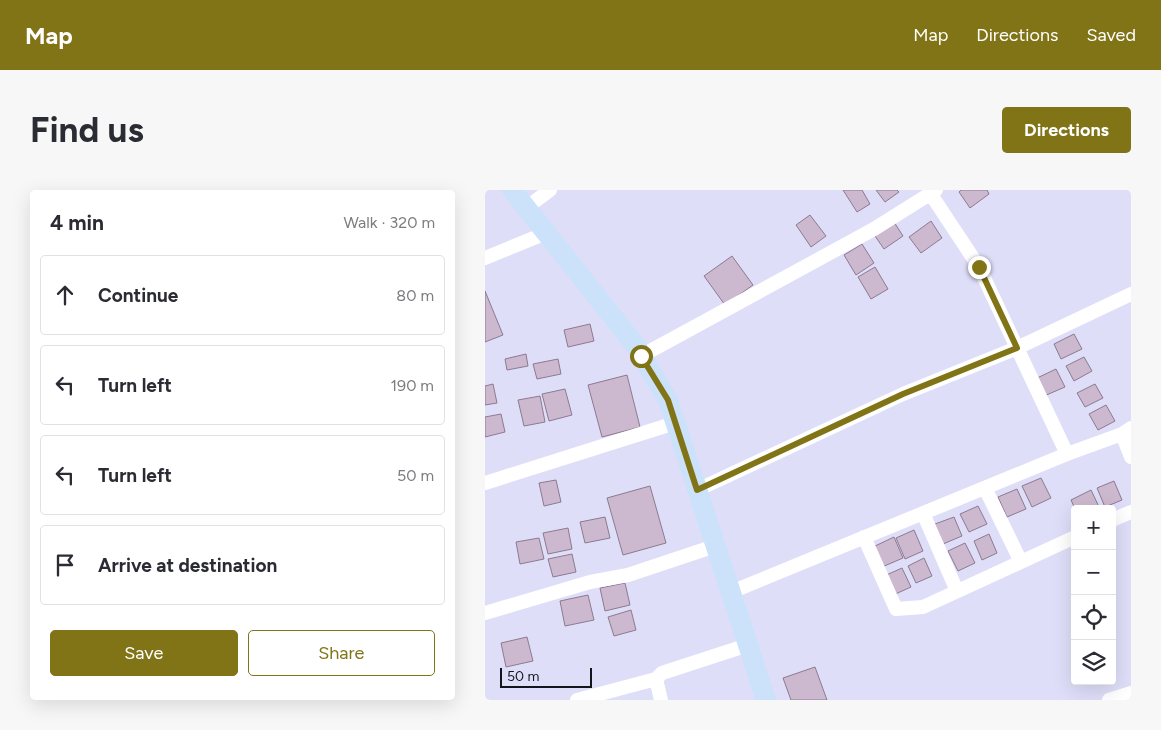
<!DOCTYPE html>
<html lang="en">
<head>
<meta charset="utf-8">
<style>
	:root { --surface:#fff; --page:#f7f7f7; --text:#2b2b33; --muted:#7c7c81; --line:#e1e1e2; --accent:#807416 }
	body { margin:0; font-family:Figtree,sans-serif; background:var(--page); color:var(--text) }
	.controls { position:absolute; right:15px; bottom:15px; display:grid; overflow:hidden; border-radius:5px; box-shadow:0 5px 20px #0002 }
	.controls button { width:45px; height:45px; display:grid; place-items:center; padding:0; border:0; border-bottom:1px solid var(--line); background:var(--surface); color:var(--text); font:25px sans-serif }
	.scale { position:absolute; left:15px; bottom:12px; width:92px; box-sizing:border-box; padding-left:5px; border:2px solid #14141d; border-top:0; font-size:14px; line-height:18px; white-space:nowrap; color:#14141d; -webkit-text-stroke:4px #dedef9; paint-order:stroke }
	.stop { position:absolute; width:15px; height:15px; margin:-11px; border:4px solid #807416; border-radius:50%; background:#fff }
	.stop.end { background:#807416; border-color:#fff; box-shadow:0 1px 5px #0008 }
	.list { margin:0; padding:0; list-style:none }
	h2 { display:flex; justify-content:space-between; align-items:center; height:65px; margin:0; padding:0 20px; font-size:21px }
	h2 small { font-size:16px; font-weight:400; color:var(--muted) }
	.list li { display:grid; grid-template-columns:32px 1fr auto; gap:15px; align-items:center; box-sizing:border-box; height:80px; margin:0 10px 10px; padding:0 10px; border:1px solid var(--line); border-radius:5px }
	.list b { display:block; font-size:19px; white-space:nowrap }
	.list em { font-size:16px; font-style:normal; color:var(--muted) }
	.actions { display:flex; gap:10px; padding:15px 20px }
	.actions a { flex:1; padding:11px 0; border:1px solid var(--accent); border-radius:5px; text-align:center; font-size:18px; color:var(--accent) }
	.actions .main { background:var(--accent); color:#fff }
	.icon { flex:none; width:28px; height:28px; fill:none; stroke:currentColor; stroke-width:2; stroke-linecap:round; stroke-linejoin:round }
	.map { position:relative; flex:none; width:646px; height:510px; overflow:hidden; border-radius:5px }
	header { display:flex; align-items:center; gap:30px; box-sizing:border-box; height:70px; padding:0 25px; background:var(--accent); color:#fff }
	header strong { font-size:24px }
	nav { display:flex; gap:28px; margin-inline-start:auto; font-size:18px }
	.intro { display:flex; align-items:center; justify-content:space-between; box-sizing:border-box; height:120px; padding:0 30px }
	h1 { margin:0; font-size:35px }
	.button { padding:12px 22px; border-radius:5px; background:var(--accent); color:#fff; font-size:18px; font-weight:700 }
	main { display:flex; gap:30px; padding:0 30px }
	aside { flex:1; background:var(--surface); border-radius:5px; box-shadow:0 5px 20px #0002 }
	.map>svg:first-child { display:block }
	.building { fill:#ccb9cf; stroke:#8c7a90 }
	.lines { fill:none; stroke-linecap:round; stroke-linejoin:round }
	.street { stroke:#fff; stroke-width:14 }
	.secondary { stroke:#cbe2fa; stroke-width:20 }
	.route { stroke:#807416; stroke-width:6 }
</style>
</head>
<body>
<header>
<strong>Map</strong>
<nav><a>Map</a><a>Directions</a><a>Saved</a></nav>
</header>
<div class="intro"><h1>Find us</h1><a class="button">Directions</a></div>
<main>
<aside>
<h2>4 min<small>Walk · 320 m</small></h2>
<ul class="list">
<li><svg class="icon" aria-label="ahead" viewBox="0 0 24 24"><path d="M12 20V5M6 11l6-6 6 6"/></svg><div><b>Continue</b></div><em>80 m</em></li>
<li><svg class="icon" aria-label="left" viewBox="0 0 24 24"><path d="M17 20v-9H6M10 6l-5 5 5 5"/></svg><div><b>Turn left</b></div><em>190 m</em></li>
<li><svg class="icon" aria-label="left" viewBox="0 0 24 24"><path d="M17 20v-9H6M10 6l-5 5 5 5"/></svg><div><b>Turn left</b></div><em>50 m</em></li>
<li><svg class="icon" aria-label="arrive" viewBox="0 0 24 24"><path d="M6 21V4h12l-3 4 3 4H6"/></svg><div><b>Arrive at destination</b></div></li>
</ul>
<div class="actions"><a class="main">Save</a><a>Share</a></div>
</aside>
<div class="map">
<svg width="646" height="510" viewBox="0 0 646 510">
	<rect width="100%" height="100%" fill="#dedef9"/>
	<path class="building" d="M358,0H377L385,14L372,22Z
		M391,0H412L414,2L400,12Z
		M476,0H502L504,4L485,18L474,2Z
		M325,25L341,46L326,57L311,35Z
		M446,31L457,48L436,63L424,47Z
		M409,32L418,46L399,59L390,46Z
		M377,54L389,73L371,85L359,65Z
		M247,66L268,95L240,115L219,86Z
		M390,77L403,99L386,109L373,87Z
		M0,101L18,145L0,152Z
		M105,134L109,151L83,157L79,140Z
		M589,144L597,159L576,169L569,154Z
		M41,164L43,176L22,180L20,169Z
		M599,167L607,181L589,191L581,176Z
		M73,169L76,184L52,189L48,174Z
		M571,179L580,197L559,206L550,189Z
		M142,185L155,237L117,247L103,195Z
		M8,194L12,213L0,215V196Z
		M610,194L618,208L600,217L592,203Z
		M80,199L87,225L64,231L57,204Z
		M55,206L60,232L39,236L33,210Z
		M621,215L630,231L613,240L604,224Z
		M16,224L20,242L0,247V227Z
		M556,288L566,308L547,317L537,296Z
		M71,290L76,312L59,316L54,293Z
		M629,291L637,310L620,317L612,298Z
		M165,296L181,353L138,365L122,308Z
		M532,299L541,319L522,327L513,307Z
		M606,300L615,319H590L586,310Z
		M493,316L502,334L484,342L475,324Z
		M120,327L125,348L100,353L95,332Z
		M469,327L477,346L458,354L450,334Z
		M83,338L87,359L63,364L58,343Z
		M429,340L438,361L420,369L411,348Z
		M504,344L512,363L497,370L489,351Z
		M409,347L418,368L397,377L388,357Z
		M54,348L59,369L35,374L31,352Z
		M480,353L490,373L473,381L463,361Z
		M87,364L91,382L68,387L63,369Z
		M439,368L447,386L431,393L423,376Z
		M417,378L426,397L406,406L397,387Z
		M140,393L145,415L120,421L115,398Z
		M103,405L109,430L80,436L75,411Z
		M146,420L151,440L129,446L123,427Z
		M42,447L48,471L21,477L16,453Z
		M330,477L342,510H306L298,488Z"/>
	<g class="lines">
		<path class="street" d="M445,3L494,77L582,264
			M41,18L65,0
			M0,68L61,43
			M156,166L389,39L451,0
			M637,244L646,267
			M0,293L190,233
			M500,298L536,372
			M212,300L418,204L532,158L646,104
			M438,323L472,401
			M627,330L646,322
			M379,347L411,419L438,417L590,347
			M246,402L582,264L637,244L646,238
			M0,423L105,392L143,385L230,356
			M171,489L176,510
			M92,510L171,489L177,483L263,455
			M624,510L646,503"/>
		<path class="secondary" d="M27,0L151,156L183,210L281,510"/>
	</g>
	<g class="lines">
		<path class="route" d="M156,166L183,210L212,300L418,204L532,158L494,77"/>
	</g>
</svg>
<div class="controls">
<button>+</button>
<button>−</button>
<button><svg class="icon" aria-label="locate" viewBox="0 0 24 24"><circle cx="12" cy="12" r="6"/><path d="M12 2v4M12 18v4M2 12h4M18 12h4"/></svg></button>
<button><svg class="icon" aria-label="layers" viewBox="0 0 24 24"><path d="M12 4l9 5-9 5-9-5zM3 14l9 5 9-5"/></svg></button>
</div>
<div class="scale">50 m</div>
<div class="stop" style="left:156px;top:166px"></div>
<div class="stop end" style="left:494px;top:77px"></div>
</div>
</main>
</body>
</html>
